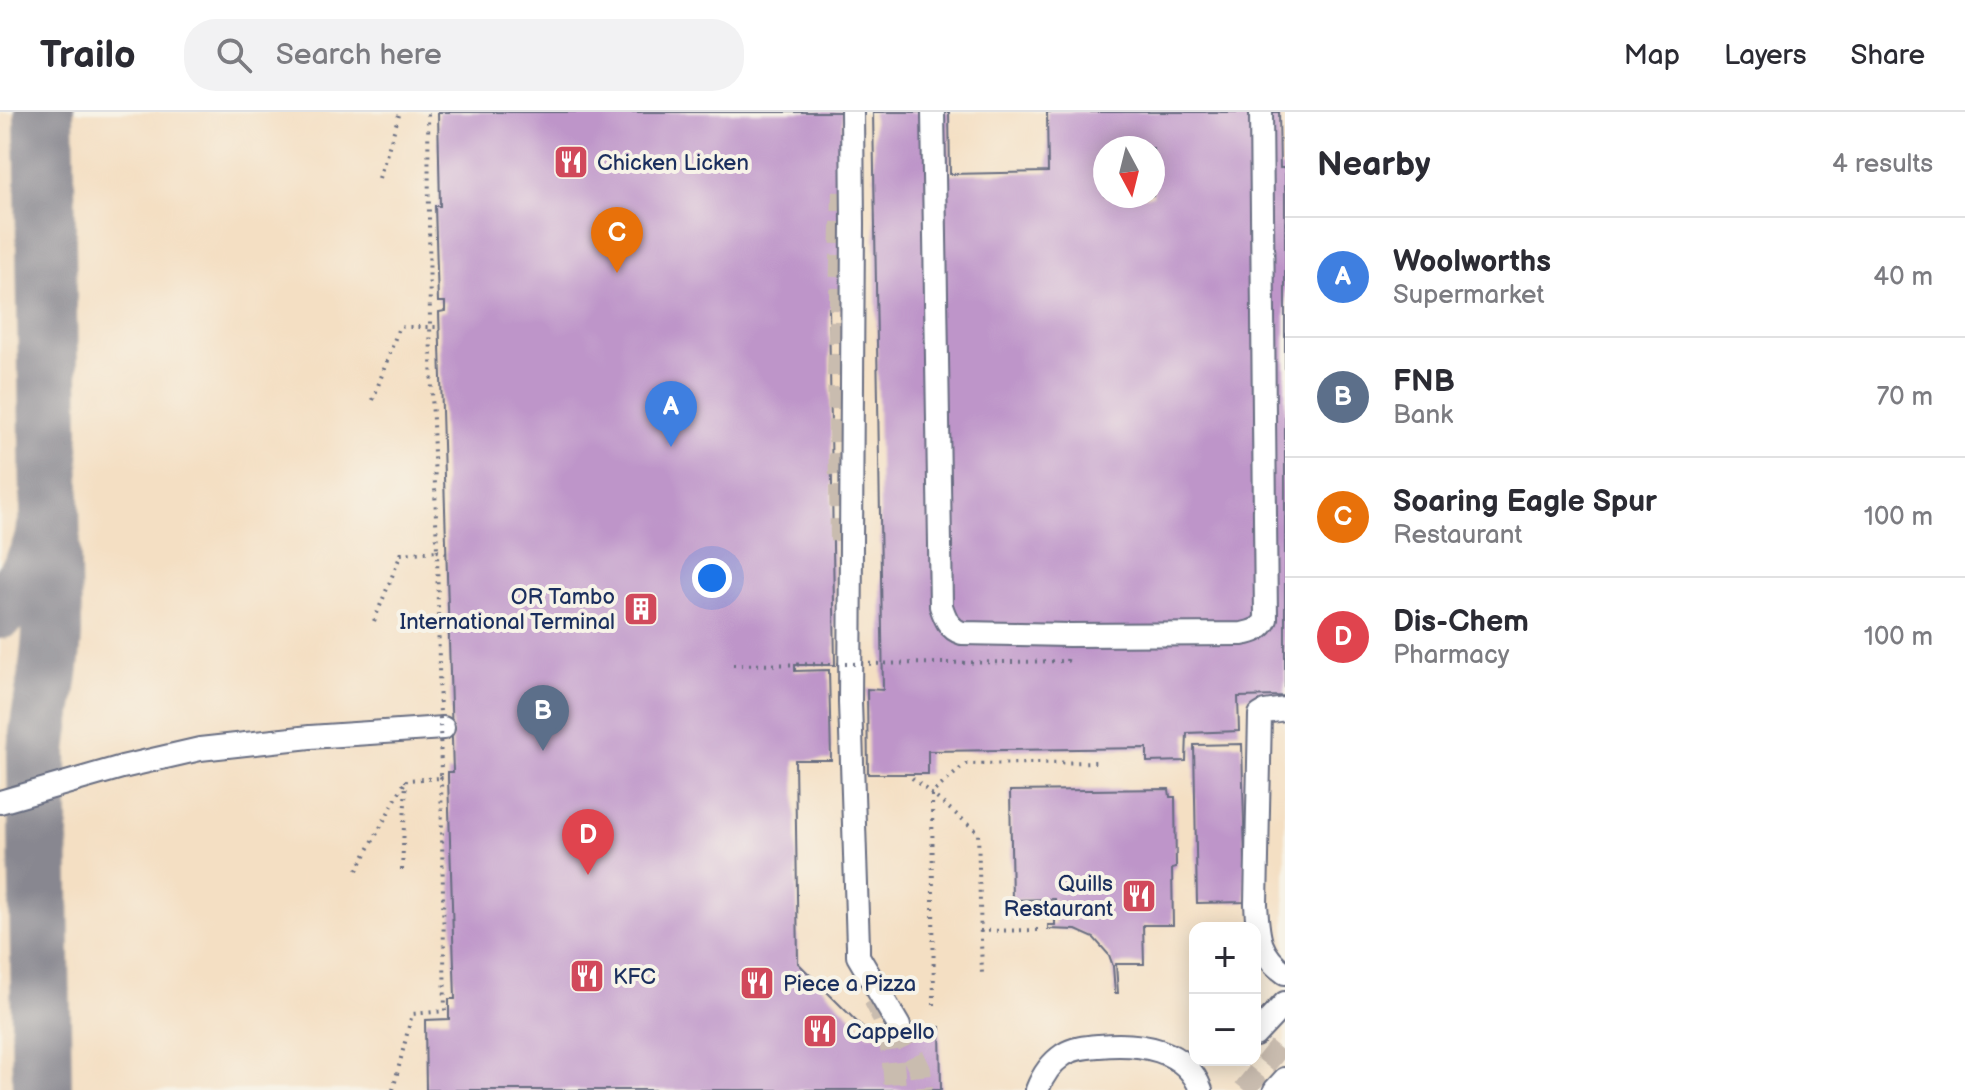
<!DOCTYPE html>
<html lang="en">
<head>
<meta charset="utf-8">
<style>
	:root { --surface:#fff; --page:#f2f2f3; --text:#2b2b33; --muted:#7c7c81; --line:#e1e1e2; --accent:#d1495b }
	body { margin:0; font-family:"Balsamiq Sans",sans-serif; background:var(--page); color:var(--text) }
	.controls { position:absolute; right:24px; bottom:24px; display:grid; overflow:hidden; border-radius:16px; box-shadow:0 4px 20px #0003 }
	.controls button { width:72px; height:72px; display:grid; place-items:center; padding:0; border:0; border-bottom:2px solid var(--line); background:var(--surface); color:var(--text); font:40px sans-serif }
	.compass { position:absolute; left:1093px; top:24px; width:72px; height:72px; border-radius:50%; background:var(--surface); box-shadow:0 4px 20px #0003; rotate:173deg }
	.you { position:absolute; left:712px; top:466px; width:28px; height:28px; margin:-20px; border:6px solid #fff; border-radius:50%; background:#1a73e8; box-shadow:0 0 0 12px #1a73e833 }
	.badge { display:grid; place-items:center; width:52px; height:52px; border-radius:50%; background:var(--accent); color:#fff; font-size:26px; font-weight:700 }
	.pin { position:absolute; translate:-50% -66px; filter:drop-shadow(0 2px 4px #0008) }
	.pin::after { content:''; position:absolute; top:42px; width:28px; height:24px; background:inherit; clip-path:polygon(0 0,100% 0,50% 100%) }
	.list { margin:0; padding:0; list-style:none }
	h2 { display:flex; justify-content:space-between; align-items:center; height:104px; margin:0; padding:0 32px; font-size:34px }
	h2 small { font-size:26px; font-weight:400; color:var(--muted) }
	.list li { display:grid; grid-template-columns:52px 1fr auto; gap:24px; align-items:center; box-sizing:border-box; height:120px; padding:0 32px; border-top:2px solid var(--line) }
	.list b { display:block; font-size:30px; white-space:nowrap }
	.list p { margin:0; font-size:26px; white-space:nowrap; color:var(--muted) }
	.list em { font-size:26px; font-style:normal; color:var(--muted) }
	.icon { flex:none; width:44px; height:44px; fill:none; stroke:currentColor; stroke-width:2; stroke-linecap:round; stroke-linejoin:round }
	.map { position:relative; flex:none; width:1285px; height:978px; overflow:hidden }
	header { display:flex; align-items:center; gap:48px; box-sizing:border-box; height:112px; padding:0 40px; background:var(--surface); border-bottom:2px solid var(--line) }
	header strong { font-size:38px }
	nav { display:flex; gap:44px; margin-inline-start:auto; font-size:28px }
	.search { width:560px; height:72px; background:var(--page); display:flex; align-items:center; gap:20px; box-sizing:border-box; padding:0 28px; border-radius:32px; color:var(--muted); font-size:30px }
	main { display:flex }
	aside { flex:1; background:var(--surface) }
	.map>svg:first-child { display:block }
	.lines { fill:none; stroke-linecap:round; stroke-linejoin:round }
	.taxiway { stroke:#888790; stroke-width:60 }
	.building { fill:#be95c9; fill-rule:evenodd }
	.minor-tunnel { stroke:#c9bcaf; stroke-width:22; stroke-dasharray:22 11; stroke-linecap:butt }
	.minor-casing { stroke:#676d81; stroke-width:26 }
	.path { stroke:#676d81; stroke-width:4; stroke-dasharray:2 6; stroke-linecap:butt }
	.minor { stroke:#fff; stroke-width:22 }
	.path-bridge { stroke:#676d81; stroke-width:4; stroke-dasharray:2 6; stroke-linecap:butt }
	.labels { text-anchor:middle; stroke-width:8; stroke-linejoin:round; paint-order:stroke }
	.poi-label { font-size:22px; fill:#1b2f5e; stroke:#f7f3e8; text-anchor:start }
</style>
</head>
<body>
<header>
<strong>Trailo</strong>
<div class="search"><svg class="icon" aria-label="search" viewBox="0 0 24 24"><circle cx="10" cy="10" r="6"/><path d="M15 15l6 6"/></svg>Search here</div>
<nav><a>Map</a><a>Layers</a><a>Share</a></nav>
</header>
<main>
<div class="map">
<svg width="1285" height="978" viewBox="0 0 1285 978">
	<rect width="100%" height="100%" fill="#f7f3e8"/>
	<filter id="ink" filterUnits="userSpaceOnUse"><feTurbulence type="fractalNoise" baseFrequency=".0125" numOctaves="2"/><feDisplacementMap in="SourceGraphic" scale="16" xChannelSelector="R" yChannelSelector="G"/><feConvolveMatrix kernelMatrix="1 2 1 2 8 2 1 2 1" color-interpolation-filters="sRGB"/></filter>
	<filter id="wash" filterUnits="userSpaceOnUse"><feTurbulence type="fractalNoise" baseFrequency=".006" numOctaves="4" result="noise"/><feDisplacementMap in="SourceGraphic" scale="32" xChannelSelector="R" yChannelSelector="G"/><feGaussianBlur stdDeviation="1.8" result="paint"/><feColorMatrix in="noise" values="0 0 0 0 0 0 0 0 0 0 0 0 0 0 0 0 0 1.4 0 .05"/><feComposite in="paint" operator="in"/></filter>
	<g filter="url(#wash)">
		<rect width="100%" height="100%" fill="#f4dfc3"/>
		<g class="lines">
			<path class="taxiway" d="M0,497C24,476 41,447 47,416
				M42,978L37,641C40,600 51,560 52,520L44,0"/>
		</g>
		<g id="blocks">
			<path class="building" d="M438,0H842L845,196H829L835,553H795V559L829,558L831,648H795L798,851L869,922H883L882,916L940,915L941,978H426L425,908L449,907V887H455L448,666V660H453L439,200L445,199V190H438L435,94H440Z
				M873,0H949L950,62L1048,60L1047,0H1279L1280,56H1285V584L1238,585L1239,619L1187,621L1186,649L1147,650V636L928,639V662H868L867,577L883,578ZM1105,36H1153V84H1105Z
				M1242,632L1246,790L1197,791L1194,633Z
				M1169,677L1170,685H1175L1176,756L1172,757L1173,813H1143L1144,852H1116L1118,881H1115L1113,854L1109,843L1094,826L1076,818L1048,817V813H1055V787L1012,788L1010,679Z"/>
		</g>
	</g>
	<g filter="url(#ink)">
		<use href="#blocks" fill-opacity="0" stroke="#676d81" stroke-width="2"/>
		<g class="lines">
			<path class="minor-tunnel" d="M841,429L838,260L843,80
				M874,887C891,918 893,944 895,978
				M899,914L920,958L922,978
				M1244,978L1285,928"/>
			<g class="minor-casing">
				<path id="minor" d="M852,0L853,112L850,590L858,834V844L899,914
					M933,0L941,494C945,506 949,517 962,521L1069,523L1242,522C1253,520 1262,517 1266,507L1261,0
					M1285,597L1265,600L1260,603L1256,792C1258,823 1258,842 1285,861
					M0,690L122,655L200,637L310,625L443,616
					M1255,923L1285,891
					M1037,978C1042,965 1051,951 1063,943C1073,936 1087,935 1099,934C1138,930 1186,936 1201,978
					M1275,978L1285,967"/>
			</g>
			<path class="path" d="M379,66L400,0
				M373,288L399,215H440
				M374,509L401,442L437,439L430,214L428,0
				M947,551L1067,549L1068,542
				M912,666L978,720L982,863
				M357,758L406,668
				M980,819L1042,818
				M934,893L932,681L966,652L1101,650
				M393,978L412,902L445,899L441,666H448"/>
			<use href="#minor" class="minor"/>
			<path class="path-bridge" d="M733,553L947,551
				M402,758L406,668L441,666L437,439L446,441"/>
		</g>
	</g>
	<defs>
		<g id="restaurant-square" transform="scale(1.8)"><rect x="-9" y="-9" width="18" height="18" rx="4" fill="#d1495b" stroke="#f7f3e8"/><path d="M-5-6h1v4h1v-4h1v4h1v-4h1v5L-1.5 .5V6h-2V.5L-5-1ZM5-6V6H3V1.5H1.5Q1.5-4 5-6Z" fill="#fff"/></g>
		<g id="building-square" transform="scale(1.8)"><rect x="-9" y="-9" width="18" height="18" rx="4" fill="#d1495b" stroke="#f7f3e8"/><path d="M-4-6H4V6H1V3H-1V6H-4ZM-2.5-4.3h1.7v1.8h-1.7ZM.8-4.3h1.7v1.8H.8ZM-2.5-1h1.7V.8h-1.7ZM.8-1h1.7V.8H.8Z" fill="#fff"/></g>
	</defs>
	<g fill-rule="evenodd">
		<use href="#restaurant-square" x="571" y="50"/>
		<use href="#building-square" x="641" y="497"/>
		<use href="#restaurant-square" x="1139" y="784"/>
		<use href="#restaurant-square" x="587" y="864"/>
		<use href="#restaurant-square" x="757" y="871"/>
		<use href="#restaurant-square" x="820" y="919"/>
	</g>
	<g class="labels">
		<g class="poi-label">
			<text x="597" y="58">Chicken Licken</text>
			<text x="615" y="492" text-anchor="end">OR Tambo<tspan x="615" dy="25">International Terminal</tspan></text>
			<text x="1113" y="779" text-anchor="end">Quills<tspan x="1113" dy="25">Restaurant</tspan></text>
			<text x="613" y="872">KFC</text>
			<text x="783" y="879">Piece a Pizza</text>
			<text x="846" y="927">Cappello</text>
		</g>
	</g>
</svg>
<div class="controls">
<button>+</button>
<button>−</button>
</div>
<svg class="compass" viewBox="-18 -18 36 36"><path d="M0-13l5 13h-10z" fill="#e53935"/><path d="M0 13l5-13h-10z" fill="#7c7c81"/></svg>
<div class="you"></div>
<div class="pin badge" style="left:671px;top:335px;background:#3f7fe0">A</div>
<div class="pin badge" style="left:543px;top:639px;background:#5c6f8a">B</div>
<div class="pin badge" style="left:617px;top:161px;background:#e8710a">C</div>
<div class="pin badge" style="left:588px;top:763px;background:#e0444e">D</div>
</div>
<aside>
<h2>Nearby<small>4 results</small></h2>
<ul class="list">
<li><span class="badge" style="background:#3f7fe0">A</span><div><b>Woolworths</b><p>Supermarket</p></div><em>40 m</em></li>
<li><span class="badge" style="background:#5c6f8a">B</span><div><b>FNB</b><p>Bank</p></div><em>70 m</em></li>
<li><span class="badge" style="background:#e8710a">C</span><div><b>Soaring Eagle Spur</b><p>Restaurant</p></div><em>100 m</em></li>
<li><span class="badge" style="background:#e0444e">D</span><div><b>Dis-Chem</b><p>Pharmacy</p></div><em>100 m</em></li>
</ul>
</aside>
</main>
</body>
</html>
